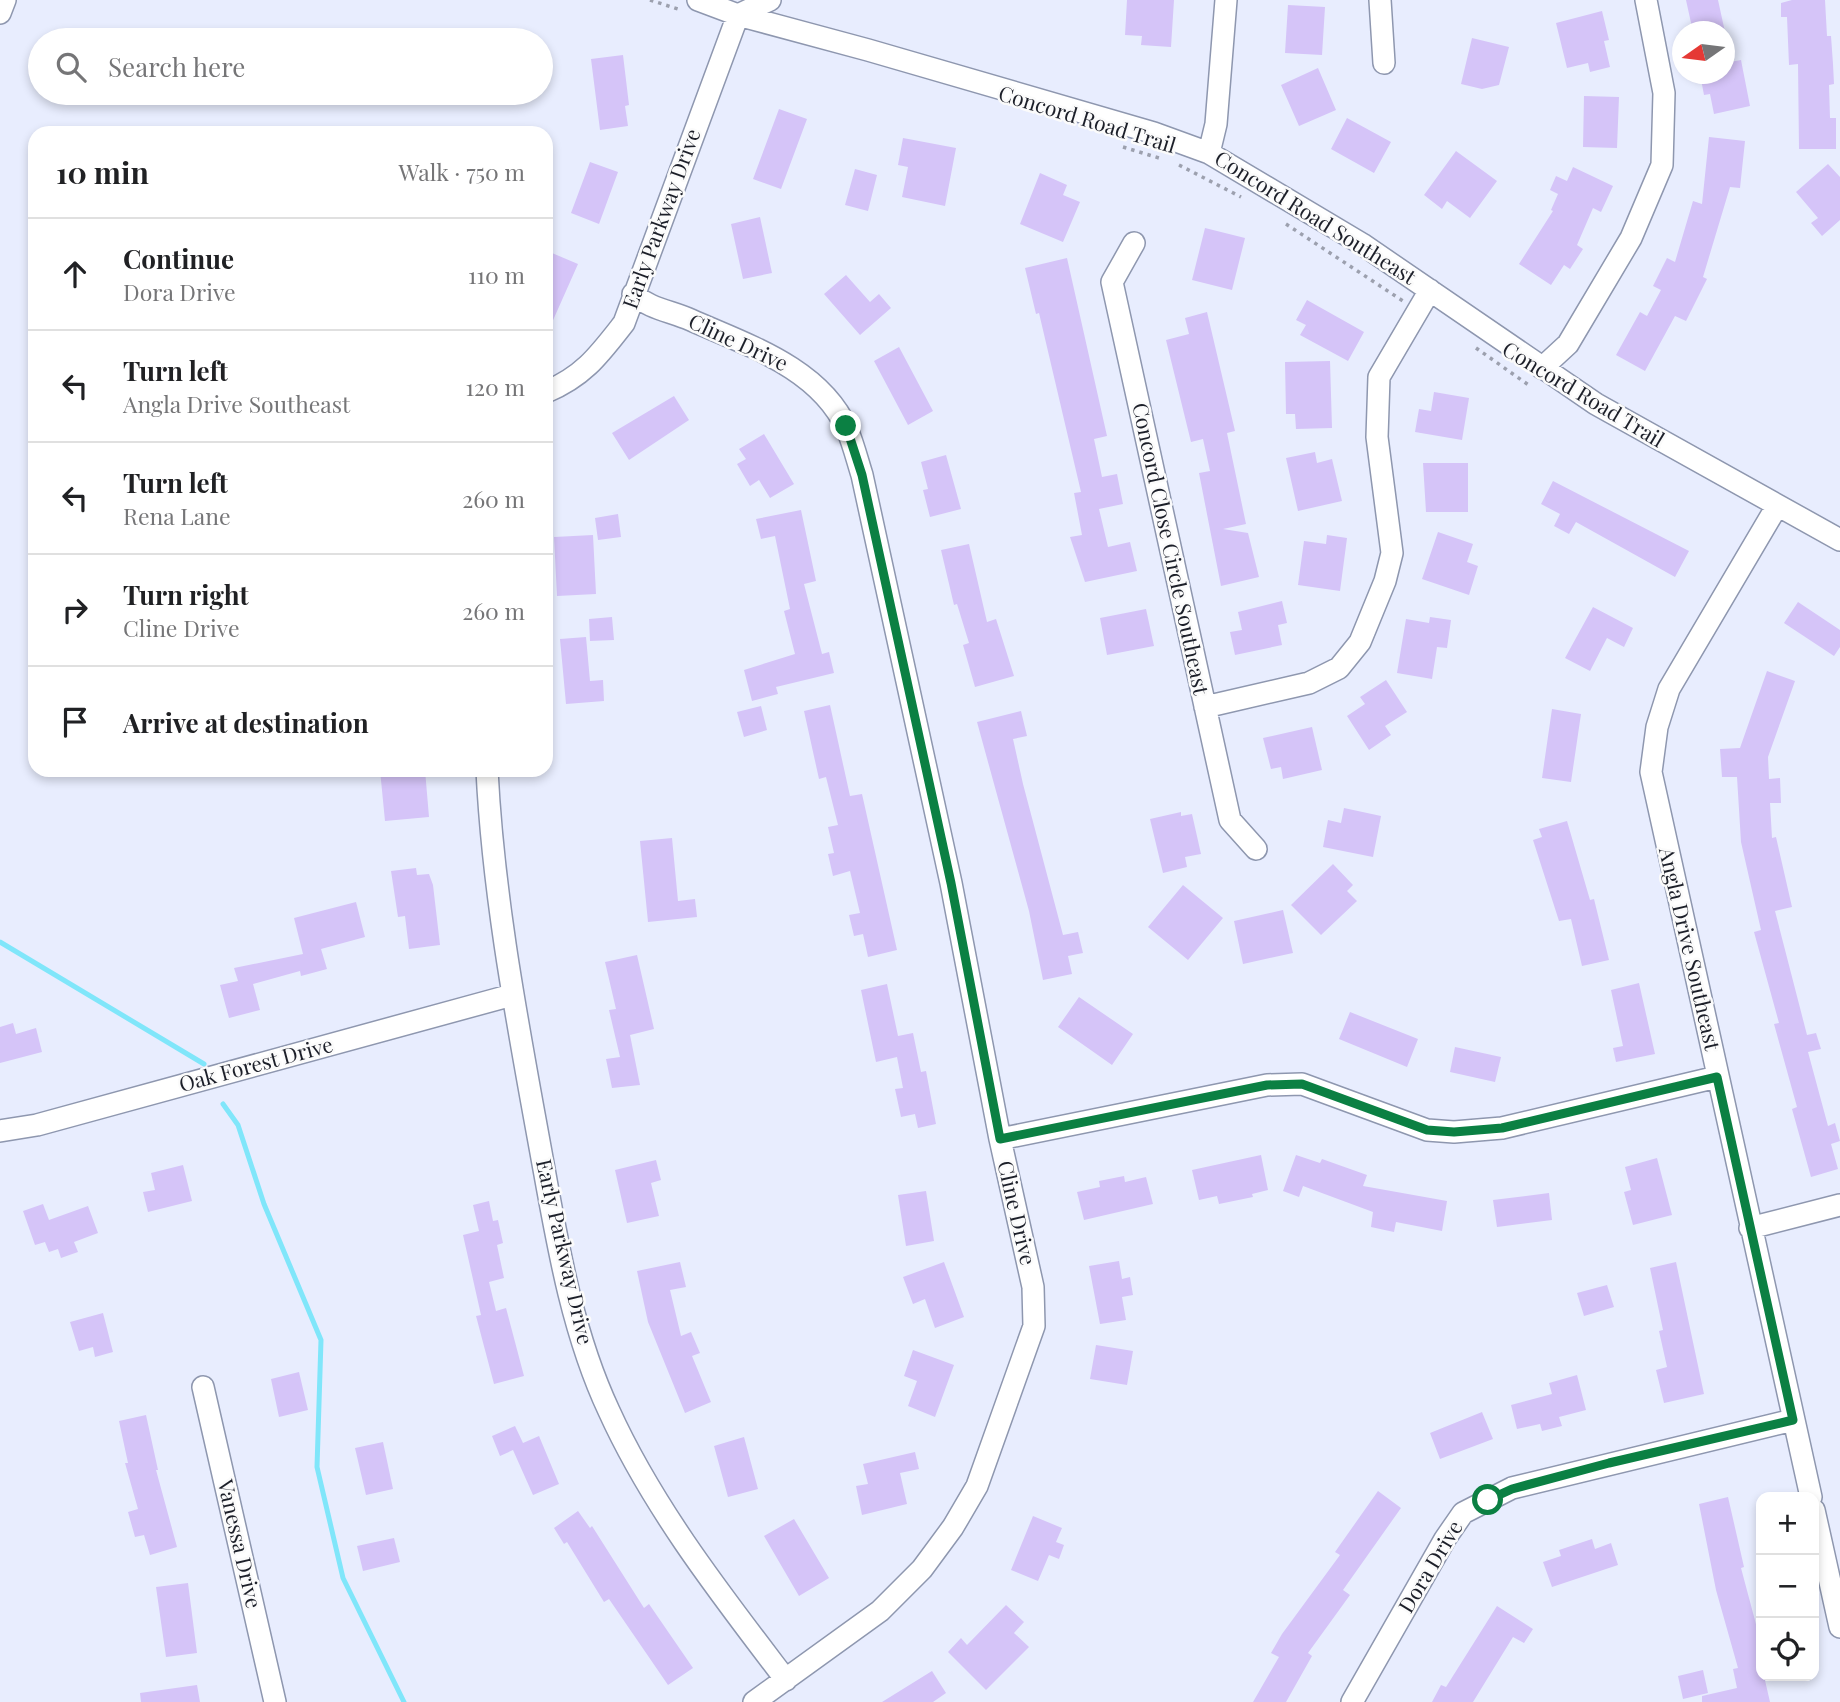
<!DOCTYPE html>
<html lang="en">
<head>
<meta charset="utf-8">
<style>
	:root { --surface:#fff; --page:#f6f6f6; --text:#202124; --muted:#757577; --line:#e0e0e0 }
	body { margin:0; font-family:"Playfair Display",serif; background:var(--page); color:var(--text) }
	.controls { position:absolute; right:21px; bottom:21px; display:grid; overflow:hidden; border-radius:14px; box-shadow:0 4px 10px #0003 }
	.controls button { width:63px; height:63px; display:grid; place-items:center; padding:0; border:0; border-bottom:2px solid var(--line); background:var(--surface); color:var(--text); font:35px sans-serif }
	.compass { position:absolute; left:1672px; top:21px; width:63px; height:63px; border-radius:50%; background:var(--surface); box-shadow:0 4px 10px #0003; rotate:256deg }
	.stop { position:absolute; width:21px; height:21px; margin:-16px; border:5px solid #0b8043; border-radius:50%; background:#fff }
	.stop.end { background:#0b8043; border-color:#fff; box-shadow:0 2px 7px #0008 }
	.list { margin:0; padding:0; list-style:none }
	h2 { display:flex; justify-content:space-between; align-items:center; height:91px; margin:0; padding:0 28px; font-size:30px }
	h2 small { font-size:23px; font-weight:400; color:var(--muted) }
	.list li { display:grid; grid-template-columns:46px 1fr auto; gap:21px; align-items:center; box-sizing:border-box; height:112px; padding:0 28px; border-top:2px solid var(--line) }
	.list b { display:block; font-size:26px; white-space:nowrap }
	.list p { margin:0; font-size:23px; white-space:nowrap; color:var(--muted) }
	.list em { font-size:23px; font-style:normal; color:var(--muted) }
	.icon { flex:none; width:38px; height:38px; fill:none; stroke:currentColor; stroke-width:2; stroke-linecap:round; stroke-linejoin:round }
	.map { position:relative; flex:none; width:1840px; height:1702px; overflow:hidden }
	.search { position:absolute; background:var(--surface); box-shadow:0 4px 10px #0003; left:28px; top:28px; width:525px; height:77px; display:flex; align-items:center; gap:18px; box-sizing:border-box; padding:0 24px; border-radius:38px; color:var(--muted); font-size:26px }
	.panel { position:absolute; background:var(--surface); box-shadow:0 4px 10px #0003; left:28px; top:126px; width:525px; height:651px; border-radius:21px }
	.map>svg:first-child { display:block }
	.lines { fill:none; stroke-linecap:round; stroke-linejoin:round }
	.stream { stroke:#80e6fa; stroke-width:5 }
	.building { fill:#d5c4f8 }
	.minor-casing { stroke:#8e97af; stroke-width:24 }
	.path { stroke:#9ca0ae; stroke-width:3.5; stroke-dasharray:3.5 5; stroke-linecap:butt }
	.minor { stroke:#fff; stroke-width:21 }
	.route { stroke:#0b8043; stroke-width:9 }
	.labels { text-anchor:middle; stroke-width:5; stroke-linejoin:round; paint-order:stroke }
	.street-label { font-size:21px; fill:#1c1f29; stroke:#fbfbfb }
</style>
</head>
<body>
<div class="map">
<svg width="1840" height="1702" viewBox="0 0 1840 1702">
	<rect width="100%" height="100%" fill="#e8edfe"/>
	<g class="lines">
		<path class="stream" d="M0,942L204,1064
			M223,1104L238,1125L264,1204L321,1340L317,1467L343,1578L404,1702"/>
	</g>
	<path class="building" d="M1127,0H1174L1171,47L1141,45L1142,36L1125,35Z
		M1686,0H1718L1725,32H1693Z
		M1792,0H1825L1827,36H1831L1833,64L1834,84L1829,85L1830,118H1836V149H1799L1798,64L1789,65L1787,17H1781V3Z
		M1288,5L1325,7L1322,55L1285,53Z
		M1602,11L1609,40L1604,41L1610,67L1590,72L1588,63L1567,68L1556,23Z
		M1472,38L1509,47L1499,85L1482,89L1461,84Z
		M623,55L629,105L625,106L628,126L600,130L591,59Z
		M1741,60L1750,106L1714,114L1710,94L1704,95L1700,74H1725V63Z
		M1318,68L1336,110L1299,126L1281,85Z
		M1584,96L1619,97L1617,148L1583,147Z
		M779,109L807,119L781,189L753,179Z
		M1347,118L1391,142L1374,173L1331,149Z
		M1709,137L1745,141L1740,188L1730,187L1703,277L1707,279L1686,321L1675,316L1645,371L1616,355L1640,312L1647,316L1661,290L1653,286L1667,258L1675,262L1693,201L1702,204Z
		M903,138L956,148L945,206L902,197L908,167L898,165Z
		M1456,151L1497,181L1470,218L1447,201L1442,209L1424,195Z
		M590,162L618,172L599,224L571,213Z
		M1828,164L1840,177V220L1822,236L1811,223L1818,218L1796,192Z
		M1573,167L1613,186L1601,212L1593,208L1577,245L1583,249L1570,269L1564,265L1551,285L1519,264L1553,211L1551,210L1558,194L1550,190L1556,176L1567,181Z
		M855,169L877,175L868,211L845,205Z
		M1040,173L1067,185L1063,195L1080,202L1063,242L1020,224Z
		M760,217L772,273L743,279L731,224Z
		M1205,228L1245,238L1232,290L1192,280Z
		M552,253L578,264L546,336V266Z
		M1067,258L1107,436L1094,439L1102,477L1117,474L1123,504L1099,509L1108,547L1130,542L1137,571L1085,582L1070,537L1082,535L1074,493L1081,492L1039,313L1036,314L1025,268Z
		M846,275L870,302L879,294L891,308L860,335L824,294Z
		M1307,300L1364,332L1348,361L1300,335L1306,325L1296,320Z
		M1207,312L1235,431L1227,433L1246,524L1223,529L1248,533L1259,577L1221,586L1199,473L1210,471L1203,439L1191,442L1166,340L1189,334L1185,318Z
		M899,347L933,411L908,425L874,361Z
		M1330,361L1332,428L1296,429L1295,414H1286L1285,362Z
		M1434,392L1469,398L1462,440L1415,432L1419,409L1431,411Z
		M674,396L689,420L629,460L612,433Z
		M764,434L794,484L770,498L759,480L750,486L737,464L746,459L739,449Z
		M1315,452L1317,463L1332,459L1342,501L1298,511L1286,458Z
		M946,455L961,509L930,517L923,490L928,489L921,462Z
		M1423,463H1468V512H1426Z
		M1553,481L1689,551L1675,577L1576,522L1569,534L1554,526L1560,514L1541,504Z
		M801,510L816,581L804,584L822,654L829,652L834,673L776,687L778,694L752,701L744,670L795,654L784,611L790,609L775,536L761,539L756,519Z
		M618,514L621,537L598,540L595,518Z
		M1438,532L1473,544L1467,562L1478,566L1469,595L1422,579Z
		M593,535L596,594L557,596L554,537Z
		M1327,535L1347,538L1340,591L1298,585L1304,541L1326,544Z
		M969,544L987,622L996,619L1014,676L975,687L963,645L969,643L957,604L954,605L941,550Z
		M1282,601L1287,623L1278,625L1282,645L1235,655L1230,632L1242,630L1238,612Z
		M1798,602L1840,630V647L1834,656L1784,623Z
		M1593,607L1633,628L1624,647L1607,638L1590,671L1565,658Z
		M1146,609L1154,646L1107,655L1100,618Z
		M612,617L614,640L590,641L589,619Z
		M1430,617L1451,620L1447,648L1437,647L1432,679L1397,673L1406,619L1429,623Z
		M586,637L590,681L603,680L604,701L566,704L560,639Z
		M1767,671L1795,681L1768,757L1769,779L1780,778L1781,803H1770L1772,838L1776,837L1792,907L1775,911L1807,1035L1816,1033L1821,1049L1808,1052L1828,1126L1835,1123L1840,1141L1831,1144L1838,1169L1811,1177L1792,1109L1797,1107L1774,1024L1779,1023L1754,932L1761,930L1741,842L1737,777H1722L1720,749L1740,748Z
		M1386,680L1407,712L1385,726L1391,735L1369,750L1347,716L1365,704L1360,697Z
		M830,705L850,796L862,794L897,950L868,957L863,934L854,936L849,915L860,913L850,871L833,876L828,854L834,853L828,827L838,825L826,777L819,779L804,711Z
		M761,706L767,730L744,737L737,712Z
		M1552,709L1581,714L1571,782L1542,778Z
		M1021,711L1027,736L1013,739L1023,784L1063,935L1078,932L1083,953L1068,956L1072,974L1043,980L1029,911L977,722Z
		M1312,727L1322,770L1283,779L1281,767L1271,769L1263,738Z
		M380,770H425L429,817L385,821Z
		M1344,808L1381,816L1373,857L1323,847L1328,820L1341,823Z
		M1181,812V816L1192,814L1201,854L1185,857L1187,867L1163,873L1150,819Z
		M1567,821L1590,900L1594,899L1609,960L1582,966L1571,919L1559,921L1533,840L1542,837L1539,829Z
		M672,838L678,901L695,899L697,917L648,922L640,841Z
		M1333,864L1353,885L1347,891L1357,901L1321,935L1291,905Z
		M416,868L417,875L429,874L433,885L440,945L409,949L405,916L398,917L391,871Z
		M1183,885L1223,918L1188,960L1148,927Z
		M356,902L365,937L321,949L327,969L301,976L300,971L253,984L260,1010L229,1018L220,985L238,981L234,968L303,954L294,918Z
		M1283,910L1293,953L1243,964L1234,921Z
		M637,955L654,1029L630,1035L640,1085L612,1088L606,1059L620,1057L609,1010L616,1009L605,962Z
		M1639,983L1655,1054L1616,1062L1613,1048L1623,1046L1611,990Z
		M887,984L898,1036L913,1033L921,1072L926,1071L936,1124L918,1128L915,1114L901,1117L895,1089L903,1088L897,1057L876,1062L861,990Z
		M1079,997L1133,1034L1112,1065L1058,1027Z
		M1350,1012L1418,1039L1407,1067L1339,1039Z
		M13,1023L16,1034L36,1028L42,1052L0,1063V1027Z
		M1455,1047L1501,1057L1495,1082L1450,1072Z
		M1261,1155L1268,1190L1252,1194L1253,1197L1219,1204L1217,1196L1199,1200L1192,1170Z
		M1296,1155L1320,1163L1322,1159L1367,1175L1363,1186L1447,1201L1442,1231L1396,1222L1394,1232L1371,1227L1373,1212L1303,1186L1299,1197L1283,1191Z
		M1657,1158L1672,1215L1633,1225L1624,1192L1631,1190L1625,1167Z
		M656,1160L661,1180L651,1183L659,1216L627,1223L615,1170Z
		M183,1165L192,1201L148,1212L143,1192L155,1190L151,1173Z
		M1124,1176L1125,1182L1146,1177L1153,1204L1084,1220L1077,1192L1100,1187L1099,1181Z
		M926,1191L934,1241L906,1246L898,1195Z
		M1549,1193L1552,1220L1497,1227L1493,1200Z
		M489,1201L493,1221L498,1220L503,1243L497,1245L504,1278L489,1282L496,1311L506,1308L524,1376L494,1384L476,1316L481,1315L463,1235L479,1231L473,1205Z
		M43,1204L49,1220L88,1206L98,1233L74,1242L78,1252L61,1258L58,1249L49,1252L45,1242L35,1245L23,1211Z
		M1119,1261L1122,1279L1130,1277L1133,1295L1122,1297L1126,1320L1100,1324L1089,1266Z
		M680,1262L686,1287L670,1290L681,1336L691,1332L700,1353L692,1356L711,1402L685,1413L648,1322L637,1271Z
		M944,1262L964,1317L935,1328L925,1299L913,1304L903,1277Z
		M1676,1262L1704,1394L1664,1403L1656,1370L1667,1367L1659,1331L1663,1330L1650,1268Z
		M1607,1285L1614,1307L1584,1316L1577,1293Z
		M103,1313L113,1352L95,1357L93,1347L79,1351L70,1322Z
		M1096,1345L1133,1351L1127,1385L1090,1379Z
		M913,1350L954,1365L935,1417L908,1406L917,1381L904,1376Z
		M299,1372L308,1410L279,1417L271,1379Z
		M1577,1375L1586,1410L1559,1417L1562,1426L1542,1431L1540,1424L1517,1429L1511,1405L1552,1394L1549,1383Z
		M1482,1412L1493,1439L1440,1459L1430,1433Z
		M146,1415L158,1470H156L177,1547L150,1555L144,1535L135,1537L128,1512L138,1509L125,1463H128L119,1421Z
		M515,1426L523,1443L539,1436L559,1484L533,1495L513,1450L500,1456L492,1436Z
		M744,1437L758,1489L728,1497L714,1446Z
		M383,1442L393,1489L366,1495L355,1448Z
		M915,1452L919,1469L900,1473L907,1504L862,1515L856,1486L868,1484L863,1464Z
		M1378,1491L1401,1508L1343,1590L1350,1595L1308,1653L1312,1656L1286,1702H1253L1279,1657L1271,1653L1282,1634L1340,1555L1335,1552Z
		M1728,1497L1744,1567L1741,1568L1761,1643V1648L1758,1649L1761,1676H1764L1770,1702H1702V1696L1737,1688L1733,1669L1738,1668L1716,1590L1699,1504Z
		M578,1511L590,1528L592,1526L644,1608L649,1604L693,1668L668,1685L609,1599L604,1602L567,1542L564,1544L554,1528Z
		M1033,1516L1062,1528L1056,1542L1064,1545L1059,1559L1049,1555L1038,1581L1011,1570Z
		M794,1519L829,1578L799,1596L764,1536Z
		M394,1538L400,1562L363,1571L357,1546Z
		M1592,1539L1595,1549L1611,1543L1618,1565L1552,1587L1543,1562L1561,1556L1559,1550Z
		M188,1583L197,1653L166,1657L156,1587Z
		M1006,1605L1024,1622L1014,1633L1029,1647L986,1690L948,1652L961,1638L967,1645Z
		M1497,1606L1533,1629L1524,1643L1513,1637L1473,1702H1432L1441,1685L1446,1687Z
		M1703,1670L1708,1693L1683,1699L1678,1676Z
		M932,1671L946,1693L933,1702H882Z
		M197,1685L200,1702H141L140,1693Z"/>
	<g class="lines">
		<g class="minor-casing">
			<path id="minor" d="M698,0L738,15L868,50L1154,133L1209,153L1362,244L1596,404L1840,540
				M1380,0L1384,63
				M0,13L5,0
				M1209,153L1216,124L1226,0
				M1134,243L1112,282L1230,820L1256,849
				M633,294C650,309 671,311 691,320C747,345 820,368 847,429C853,443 857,459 862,475L951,883L1000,1139L1033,1287L1034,1326L977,1486L953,1527L922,1569L880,1611L754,1702
				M1542,368L1568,344L1631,238L1662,165L1664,93L1646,0
				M546,392C584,376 599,355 624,323L738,15L770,0
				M1777,506L1669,689L1657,727L1651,772L1811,1497
				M1205,707L1309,683L1339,668L1360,642L1385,581L1392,553L1377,437L1379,377L1430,290
				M487,770C493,893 516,1015 538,1136C555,1228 569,1326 609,1411C653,1508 722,1596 786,1680
				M0,1131L37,1125L512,995
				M1000,1139L1267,1085L1302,1084L1427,1130L1454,1132L1502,1128L1717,1077
				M1750,1228L1840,1205
				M203,1387L275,1702
				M1814,1510L1840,1627
				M1352,1702L1445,1539L1463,1513L1512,1488L1793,1420"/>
		</g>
		<path class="path" d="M650,0L681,10
			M1123,147L1159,158
			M1179,165L1241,197
			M1286,224L1403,301
			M1476,348L1530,386"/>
		<use href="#minor" class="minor"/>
	</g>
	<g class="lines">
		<path class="route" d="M846,426L862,475L951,883L1000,1139L1267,1085L1302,1084L1427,1130L1454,1132L1502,1128L1717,1077L1793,1420L1609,1463L1512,1489L1488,1500"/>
	</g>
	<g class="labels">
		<g class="street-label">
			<text transform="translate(1087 120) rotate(17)" y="7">Concord Road Trail</text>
			<text transform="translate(1315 218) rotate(32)" y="7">Concord Road Southeast</text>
			<text transform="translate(662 219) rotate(-70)" y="7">Early Parkway Drive</text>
			<text transform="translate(738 343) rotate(25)" y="7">Cline Drive</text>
			<text transform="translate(1583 395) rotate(31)" y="7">Concord Road Trail</text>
			<text transform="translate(1170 549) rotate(78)" y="7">Concord Close Circle Southeast</text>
			<text transform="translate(1689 949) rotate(77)" y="7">Angla Drive Southeast</text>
			<text transform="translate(256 1065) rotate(-15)" y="7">Oak Forest Drive</text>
			<text transform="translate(1016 1213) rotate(77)" y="7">Cline Drive</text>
			<text transform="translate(564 1252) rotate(77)" y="7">Early Parkway Drive</text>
			<text transform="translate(239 1544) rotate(77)" y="7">Vanessa Drive</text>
			<text transform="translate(1431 1567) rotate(-59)" y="7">Dora Drive</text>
		</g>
	</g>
</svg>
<div class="controls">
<button>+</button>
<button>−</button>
<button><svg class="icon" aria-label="locate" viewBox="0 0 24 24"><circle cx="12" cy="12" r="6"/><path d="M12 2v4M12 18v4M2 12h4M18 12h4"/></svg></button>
</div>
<svg class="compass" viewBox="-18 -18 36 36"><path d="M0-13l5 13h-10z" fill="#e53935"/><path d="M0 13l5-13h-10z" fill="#757577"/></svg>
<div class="stop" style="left:1488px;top:1500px"></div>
<div class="stop end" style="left:846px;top:426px"></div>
<div class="search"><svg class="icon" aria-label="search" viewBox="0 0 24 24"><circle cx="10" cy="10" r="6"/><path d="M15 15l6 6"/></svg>Search here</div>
<section class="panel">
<h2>10 min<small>Walk · 750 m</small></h2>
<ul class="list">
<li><svg class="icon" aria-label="ahead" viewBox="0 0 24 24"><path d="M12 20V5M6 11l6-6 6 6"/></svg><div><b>Continue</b><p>Dora Drive</p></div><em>110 m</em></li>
<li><svg class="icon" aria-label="left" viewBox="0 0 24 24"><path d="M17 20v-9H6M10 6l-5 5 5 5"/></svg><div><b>Turn left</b><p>Angla Drive Southeast</p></div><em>120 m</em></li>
<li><svg class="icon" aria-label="left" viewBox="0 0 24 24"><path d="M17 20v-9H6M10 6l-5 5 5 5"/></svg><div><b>Turn left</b><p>Rena Lane</p></div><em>260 m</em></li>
<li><svg class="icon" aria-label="right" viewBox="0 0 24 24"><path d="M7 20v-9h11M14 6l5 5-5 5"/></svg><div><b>Turn right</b><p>Cline Drive</p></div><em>260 m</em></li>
<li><svg class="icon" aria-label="arrive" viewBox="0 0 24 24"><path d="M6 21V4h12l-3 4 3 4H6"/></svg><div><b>Arrive at destination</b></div></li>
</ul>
</section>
</div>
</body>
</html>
